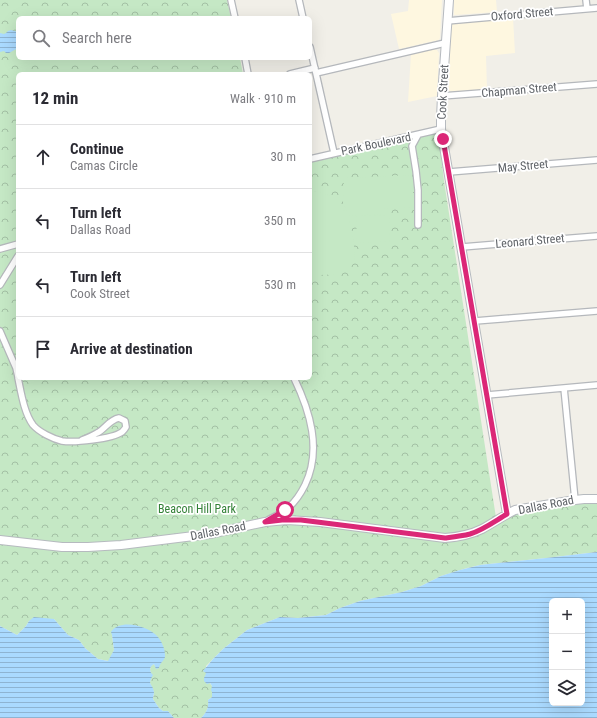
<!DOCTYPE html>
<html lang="en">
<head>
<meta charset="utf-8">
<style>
	:root { --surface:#fff; --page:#f7f7f7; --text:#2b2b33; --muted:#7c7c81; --line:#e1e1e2 }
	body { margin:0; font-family:"Roboto Condensed",sans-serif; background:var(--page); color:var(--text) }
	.controls { position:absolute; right:12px; bottom:12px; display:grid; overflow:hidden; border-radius:6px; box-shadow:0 4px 16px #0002 }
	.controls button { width:36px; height:36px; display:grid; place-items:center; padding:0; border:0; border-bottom:1px solid var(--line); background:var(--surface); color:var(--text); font:20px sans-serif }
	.stop { position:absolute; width:12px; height:12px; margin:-9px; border:3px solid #db2777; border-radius:50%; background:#fff }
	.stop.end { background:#db2777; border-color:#fff; box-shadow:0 1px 4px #0008 }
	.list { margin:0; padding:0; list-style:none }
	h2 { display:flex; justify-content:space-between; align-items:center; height:52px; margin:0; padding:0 16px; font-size:17px }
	h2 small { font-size:13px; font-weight:400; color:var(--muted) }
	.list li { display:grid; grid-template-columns:26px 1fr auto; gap:12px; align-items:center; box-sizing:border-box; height:64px; padding:0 16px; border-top:1px solid var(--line) }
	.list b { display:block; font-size:15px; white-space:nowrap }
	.list p { margin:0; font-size:13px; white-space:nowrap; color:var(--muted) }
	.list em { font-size:13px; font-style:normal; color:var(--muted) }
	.icon { flex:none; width:22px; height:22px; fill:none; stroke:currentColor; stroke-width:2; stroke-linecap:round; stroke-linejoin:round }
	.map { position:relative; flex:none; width:597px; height:718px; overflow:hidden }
	.search { position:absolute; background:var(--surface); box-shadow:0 4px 16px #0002; left:16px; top:16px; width:296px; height:44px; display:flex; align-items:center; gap:10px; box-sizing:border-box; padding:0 14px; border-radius:6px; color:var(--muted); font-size:15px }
	.panel { position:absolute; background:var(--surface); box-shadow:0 4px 16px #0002; left:16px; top:72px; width:296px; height:308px; border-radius:6px }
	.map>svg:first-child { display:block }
	.commercial { fill:#fef7e0 }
	.forest { fill:url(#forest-crowns) }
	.pitch { fill:#c5e8c5 }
	.water { fill:url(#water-rules); fill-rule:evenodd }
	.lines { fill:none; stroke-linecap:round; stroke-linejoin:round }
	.minor-casing { stroke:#b5b8bc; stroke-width:8 }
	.secondary-casing { stroke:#b6babf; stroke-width:10 }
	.minor { stroke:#fff; stroke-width:5.5 }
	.secondary { stroke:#fff; stroke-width:8 }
	.route { stroke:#db2777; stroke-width:5 }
	.labels { text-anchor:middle; stroke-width:3.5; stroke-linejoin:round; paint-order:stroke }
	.street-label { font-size:12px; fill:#5f6368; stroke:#fff }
	.park-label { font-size:12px; fill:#348238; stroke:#fff }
</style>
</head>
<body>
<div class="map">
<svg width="597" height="718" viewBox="0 0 597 718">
	<defs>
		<pattern id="forest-crowns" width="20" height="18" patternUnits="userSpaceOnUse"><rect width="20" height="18" fill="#c5e8c5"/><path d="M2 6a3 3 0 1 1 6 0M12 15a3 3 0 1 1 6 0" fill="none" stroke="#a3c0a4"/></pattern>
		<pattern id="water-rules" width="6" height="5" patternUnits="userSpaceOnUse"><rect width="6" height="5" fill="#aadaff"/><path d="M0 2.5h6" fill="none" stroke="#8eb4d2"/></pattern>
	</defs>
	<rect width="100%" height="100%" fill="#f1efe8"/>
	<path class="commercial" d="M409,0H442L440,38L439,40L399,49L391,14L408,11Z
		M454,0H496L497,12L454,15Z
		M513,18L515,53L486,56L487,90L453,92L449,91L448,88L451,27L453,23L457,22Z
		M433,49L437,50L439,53L437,96L408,102L411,54Z"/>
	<path class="forest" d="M0,0H227L231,18H18V58H240L243,74H18V378H310V162L437,133L440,147L444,181L497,524L514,515L521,513C544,509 574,501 597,503V552L546,558L480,565L467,568L441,576L421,586L402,592L360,601L340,608L326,615L298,618L280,617L247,630L223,649L206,666V675L205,677L212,686V697L208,700C209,708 206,713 201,718H174L168,711H163L159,708L153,699L154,692L150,683L151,673L150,670L151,666L154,664L155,666L162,662L112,635L114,650L109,661L98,659L85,648L79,640L68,635L54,619L29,621L26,626L17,635L0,626Z"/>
	<path class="pitch" d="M412,175L414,207L381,209V214L349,216L343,202L344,178Z
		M310,191C321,190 333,196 340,205C344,209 347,216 349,221C352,227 355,251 355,258C354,262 351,269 347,271C340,275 319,275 310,275Z
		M389,215L390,241L357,243L356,216Z"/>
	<path class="water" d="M11,30L18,32V48L9,53H6L4,51L0,52V33L4,34L6,33L8,31Z
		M597,552V718H201C206,713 209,708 208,700L212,697V692L211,690L212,686L210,683L207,684L204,681V678L205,676L206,673L203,671L213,659L223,649L247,630L280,617L298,618L326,615L340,608L360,601L402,592L421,586L441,576L460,570L480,565L546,558ZM552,601H582V703H552Z
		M34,617L54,619L68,635L79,640L85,648L98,659L108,661L114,650L112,635L111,632C120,618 149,626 158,637C162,642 165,649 165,655C166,660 160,662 159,668L156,669L154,664C149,667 149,671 153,675C147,686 152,682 154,692C154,694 153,697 153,699L159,708L163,711H168L174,718H0V626L17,635L26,626L29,621Z"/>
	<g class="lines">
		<g class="minor-casing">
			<path id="minor" d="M231,0L235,18
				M299,0L303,18
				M586,0L587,9
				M447,21L597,8
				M310,47L334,153
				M245,58L248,74
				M316,73L445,43
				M290,74L315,68
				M442,96L597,84
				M418,135L412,146L416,171L418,190V225
				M310,159L441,129
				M449,172L597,160
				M462,247L597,236
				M0,249L18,244
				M0,285L18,256
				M475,321L597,311
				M0,331L16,368L18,377
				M18,378C21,392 24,413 33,425C39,432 53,439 62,441C74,443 112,439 122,432C123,431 125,429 126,427L125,421L119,418C109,420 105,429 97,433C92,436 87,438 82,440
				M564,388L575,500
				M487,395L597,385
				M268,520C275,516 283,513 289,507C296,501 301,493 305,485C322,450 310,411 294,378"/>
		</g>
		<g class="secondary-casing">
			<path id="secondary" d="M449,0L442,96L441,118V129L507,514
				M0,540L62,547H88L121,545L210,534L265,522L287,520L320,522L445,538C458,537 470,535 482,529C493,523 503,516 515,510L575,500L584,499H597"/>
		</g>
		<use href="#minor" class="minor"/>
		<use href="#secondary" class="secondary"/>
	</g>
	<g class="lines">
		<path class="route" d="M285,510L265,522L282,520H301L445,538C453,537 462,536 470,534C483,530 495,521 507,514L443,139"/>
	</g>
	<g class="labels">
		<g class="street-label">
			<text transform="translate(522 14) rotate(-5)" y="4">Oxford Street</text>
			<text transform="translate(519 90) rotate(-5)" y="4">Chapman Street</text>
			<text transform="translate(443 92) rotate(-87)" y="4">Cook Street</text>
			<text transform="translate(376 144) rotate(-12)" y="4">Park Boulevard</text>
			<text transform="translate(523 166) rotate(-5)" y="4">May Street</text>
			<text transform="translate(530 241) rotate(-5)" y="4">Leonard Street</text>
			<text transform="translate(546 505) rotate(-11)" y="4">Dallas Road</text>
			<text transform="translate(218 531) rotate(-11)" y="4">Dallas Road</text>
		</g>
		<g class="park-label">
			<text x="197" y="513">Beacon Hill Park</text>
		</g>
	</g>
</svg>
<div class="controls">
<button>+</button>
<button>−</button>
<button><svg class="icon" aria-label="layers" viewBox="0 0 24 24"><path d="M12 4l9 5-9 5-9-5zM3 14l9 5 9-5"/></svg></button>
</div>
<div class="stop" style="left:285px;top:510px"></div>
<div class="stop end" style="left:443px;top:139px"></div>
<div class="search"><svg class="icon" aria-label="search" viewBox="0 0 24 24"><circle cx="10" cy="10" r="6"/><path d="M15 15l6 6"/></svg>Search here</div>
<section class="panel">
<h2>12 min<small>Walk · 910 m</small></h2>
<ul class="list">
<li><svg class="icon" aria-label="ahead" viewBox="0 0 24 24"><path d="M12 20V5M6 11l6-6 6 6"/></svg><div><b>Continue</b><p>Camas Circle</p></div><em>30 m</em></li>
<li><svg class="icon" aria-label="left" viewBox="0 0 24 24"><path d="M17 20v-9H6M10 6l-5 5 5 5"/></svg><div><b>Turn left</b><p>Dallas Road</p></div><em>350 m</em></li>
<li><svg class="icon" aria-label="left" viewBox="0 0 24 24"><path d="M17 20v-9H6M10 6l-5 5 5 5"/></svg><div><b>Turn left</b><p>Cook Street</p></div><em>530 m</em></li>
<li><svg class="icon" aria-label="arrive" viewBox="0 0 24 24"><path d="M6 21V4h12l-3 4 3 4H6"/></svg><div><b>Arrive at destination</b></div></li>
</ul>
</section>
</div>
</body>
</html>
